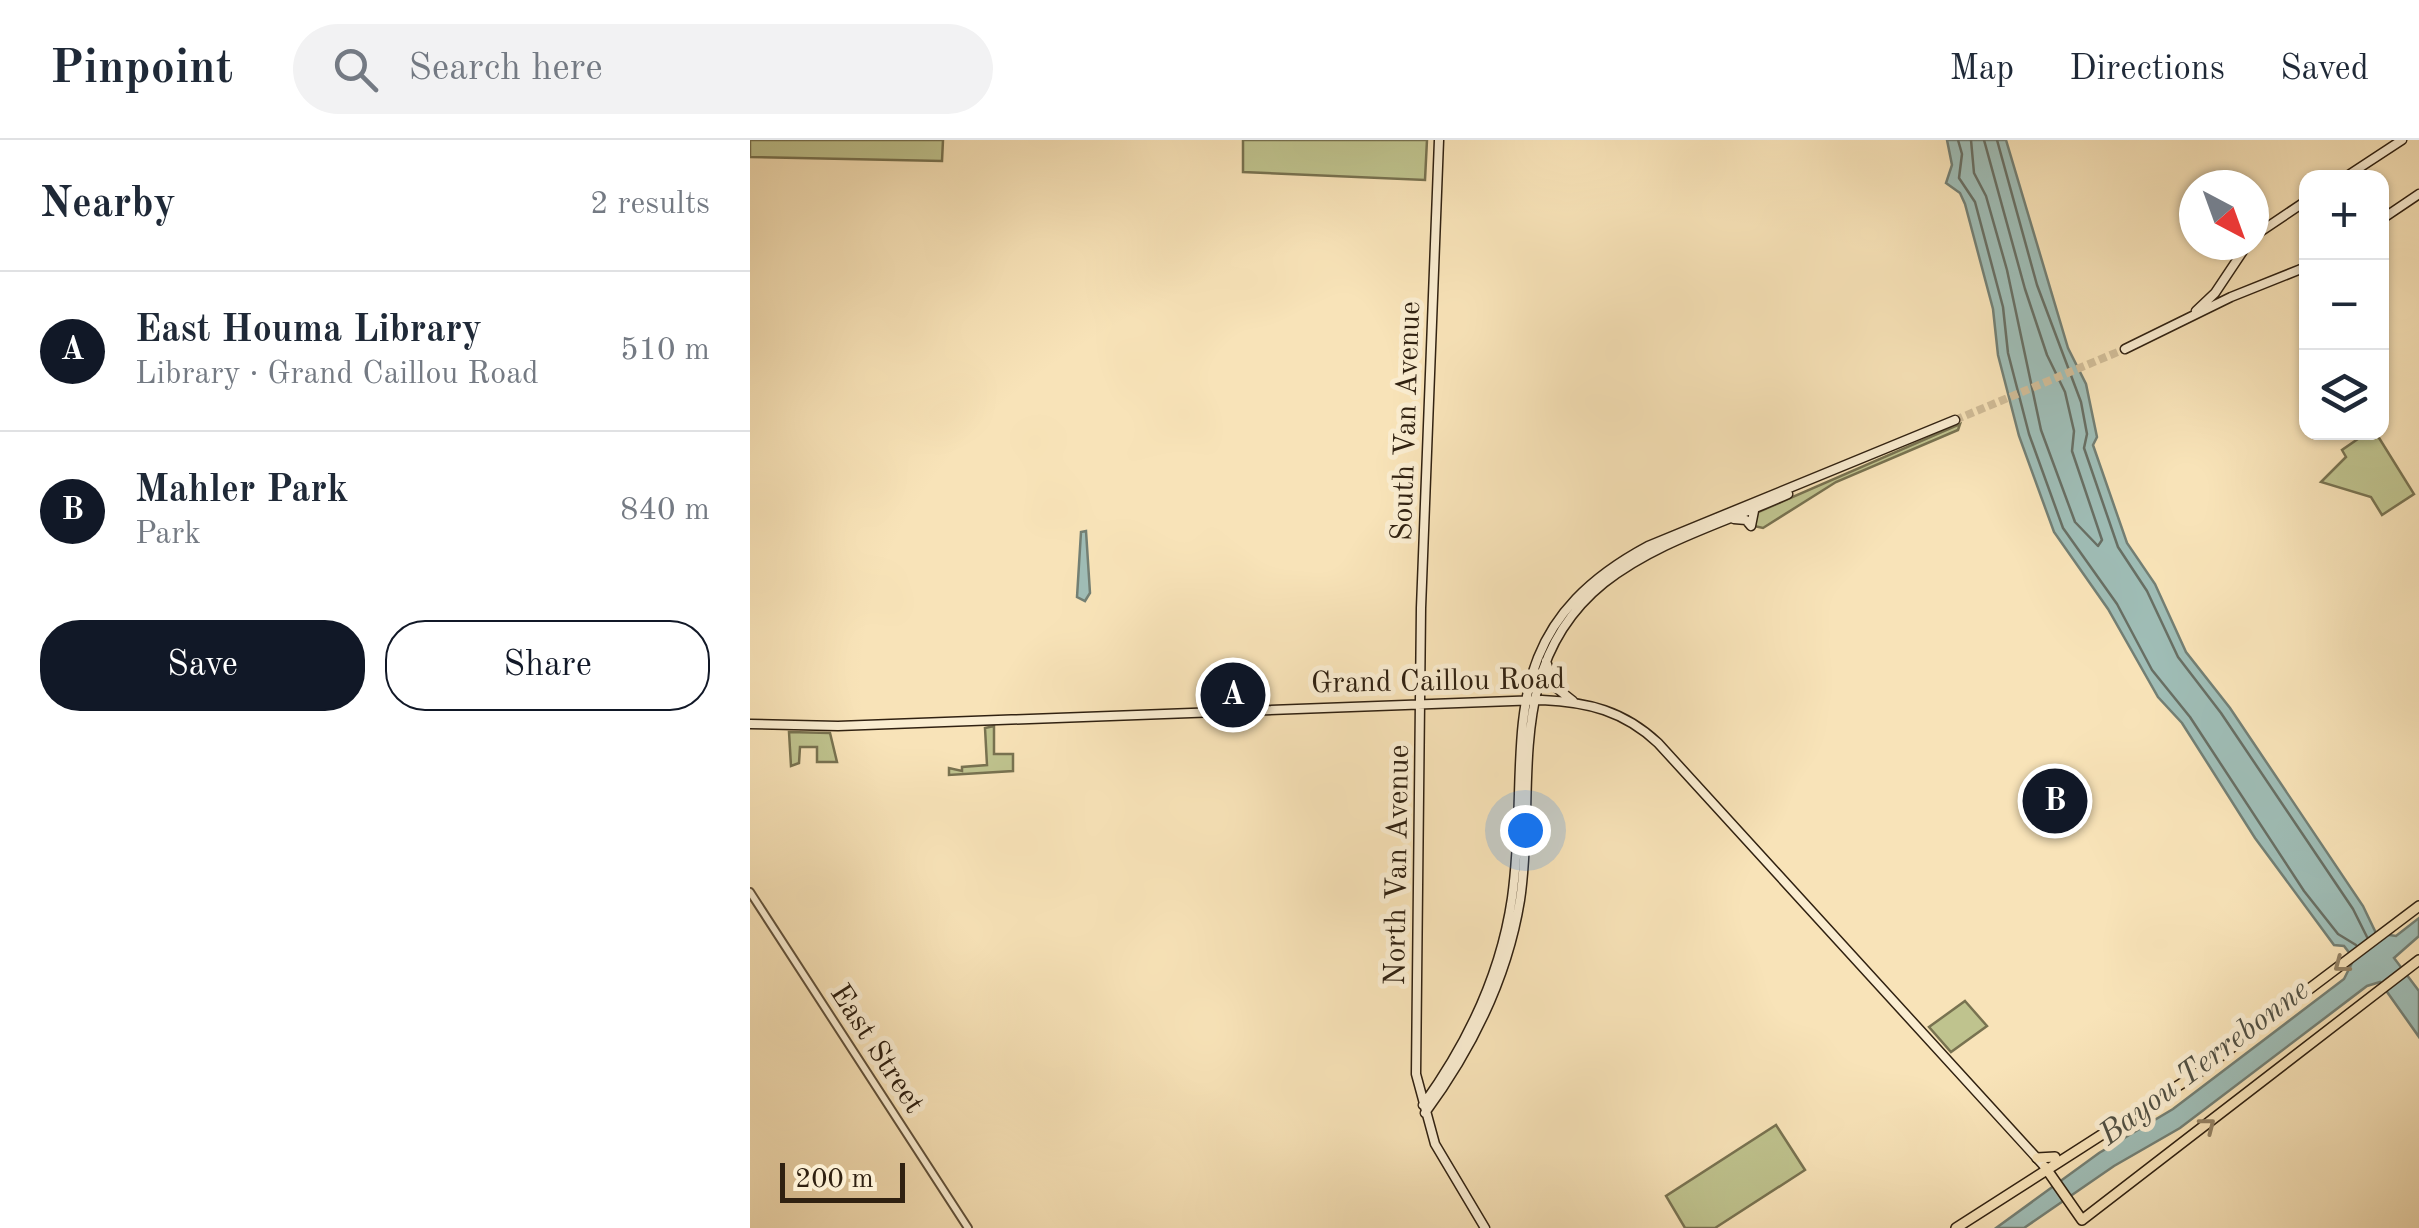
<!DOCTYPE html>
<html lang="en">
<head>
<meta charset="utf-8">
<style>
	:root { --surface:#fff; --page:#f2f2f3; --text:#1f2937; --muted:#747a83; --line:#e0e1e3; --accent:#111827 }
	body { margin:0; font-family:"Old Standard TT",serif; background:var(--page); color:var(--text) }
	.controls { position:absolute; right:30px; top:30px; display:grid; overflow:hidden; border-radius:20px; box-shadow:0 2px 8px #0004 }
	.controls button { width:90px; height:90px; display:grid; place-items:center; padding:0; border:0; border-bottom:2px solid var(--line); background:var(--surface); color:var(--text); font:50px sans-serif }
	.compass { position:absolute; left:1429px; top:30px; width:90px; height:90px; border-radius:50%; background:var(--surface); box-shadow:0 2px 8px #0004; rotate:139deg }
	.scale { position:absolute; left:30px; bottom:25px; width:125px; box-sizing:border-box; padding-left:10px; border:5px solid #302111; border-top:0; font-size:28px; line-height:35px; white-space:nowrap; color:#302111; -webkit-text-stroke:8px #faedd1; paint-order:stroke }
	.you { position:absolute; left:775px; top:690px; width:35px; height:35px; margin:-25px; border:8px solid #fff; border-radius:50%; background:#1a73e8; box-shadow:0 0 0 15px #1a73e833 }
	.badge { display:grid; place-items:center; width:65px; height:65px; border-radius:50%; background:var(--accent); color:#fff; font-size:32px; font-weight:700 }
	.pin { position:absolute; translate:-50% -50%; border:5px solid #fff; box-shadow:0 2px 10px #0006 }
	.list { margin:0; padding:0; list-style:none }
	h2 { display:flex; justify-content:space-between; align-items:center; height:130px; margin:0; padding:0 40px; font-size:42px }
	h2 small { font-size:32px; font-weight:400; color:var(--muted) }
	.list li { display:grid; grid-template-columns:65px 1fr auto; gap:30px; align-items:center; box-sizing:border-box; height:160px; padding:0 40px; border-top:2px solid var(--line) }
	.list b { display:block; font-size:38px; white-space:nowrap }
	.list p { margin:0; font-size:32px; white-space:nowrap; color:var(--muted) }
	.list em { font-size:32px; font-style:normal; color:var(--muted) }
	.actions { display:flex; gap:20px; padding:30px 40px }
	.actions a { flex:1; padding:22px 0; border:2px solid var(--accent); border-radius:40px; text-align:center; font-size:35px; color:var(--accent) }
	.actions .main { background:var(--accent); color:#fff }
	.icon { flex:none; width:55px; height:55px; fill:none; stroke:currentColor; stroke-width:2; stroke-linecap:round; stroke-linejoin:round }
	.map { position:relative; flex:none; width:1669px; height:1088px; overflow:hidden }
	header { display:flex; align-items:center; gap:60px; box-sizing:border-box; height:140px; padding:0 50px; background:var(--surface); border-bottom:2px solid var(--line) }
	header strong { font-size:48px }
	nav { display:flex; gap:55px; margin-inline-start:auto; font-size:35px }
	.search { width:700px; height:90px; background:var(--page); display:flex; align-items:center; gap:25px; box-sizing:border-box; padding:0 35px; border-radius:55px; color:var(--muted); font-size:38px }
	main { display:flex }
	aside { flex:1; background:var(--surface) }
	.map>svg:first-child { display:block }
	.green { fill:#bfc38e; stroke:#787250; stroke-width:2.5 }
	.water { fill:#9fbdb6; stroke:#737f74; stroke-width:2.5 }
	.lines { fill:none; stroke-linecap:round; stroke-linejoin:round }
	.shore { stroke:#686f64; stroke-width:2.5 }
	.secondary-tunnel { stroke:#d0bc97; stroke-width:8; stroke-dasharray:8 4; stroke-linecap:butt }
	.tertiary-casing { stroke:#62523b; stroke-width:10 }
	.secondary-casing { stroke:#302111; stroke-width:11 }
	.primary-casing { stroke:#302111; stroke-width:12 }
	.tertiary { stroke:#faedd1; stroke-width:6 }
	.secondary { stroke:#faedd1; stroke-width:8 }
	.primary { stroke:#f8e3b8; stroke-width:9 }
	.oneway { stroke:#948264 }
	.labels { text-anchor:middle; stroke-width:10; stroke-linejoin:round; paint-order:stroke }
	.street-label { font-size:30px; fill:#302111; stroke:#faedd1 }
	.water-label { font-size:32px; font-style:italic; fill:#515043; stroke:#faedd1 }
</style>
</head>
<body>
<header>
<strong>Pinpoint</strong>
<div class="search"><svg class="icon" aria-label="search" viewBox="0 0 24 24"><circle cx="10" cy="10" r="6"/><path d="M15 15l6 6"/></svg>Search here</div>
<nav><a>Map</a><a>Directions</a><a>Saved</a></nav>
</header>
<main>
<aside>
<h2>Nearby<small>2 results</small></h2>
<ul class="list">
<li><span class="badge">A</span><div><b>East Houma Library</b><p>Library · Grand Caillou Road</p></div><em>510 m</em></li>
<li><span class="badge">B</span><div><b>Mahler Park</b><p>Park</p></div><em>840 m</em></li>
</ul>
<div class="actions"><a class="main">Save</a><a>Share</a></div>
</aside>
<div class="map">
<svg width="1669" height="1088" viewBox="0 0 1669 1088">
	<rect width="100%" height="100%" fill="#f8e3b8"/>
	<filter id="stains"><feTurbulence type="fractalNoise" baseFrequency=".002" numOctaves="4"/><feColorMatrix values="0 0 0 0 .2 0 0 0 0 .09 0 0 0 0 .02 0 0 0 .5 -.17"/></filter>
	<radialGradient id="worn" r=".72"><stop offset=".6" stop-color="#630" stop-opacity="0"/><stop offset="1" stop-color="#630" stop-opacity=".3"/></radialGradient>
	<path class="green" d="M0,0H193L192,21L0,17Z
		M493,0H677L675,40L493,32Z
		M1210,284L1208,290L1086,342L1013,388L1004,386L1006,373Z
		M1618,292L1626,293L1664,354L1632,375L1621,357L1571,342L1596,317L1592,310Z
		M244,586V614H263V631L199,635V628L212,631V627L237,625L235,588Z
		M39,592L80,593L87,622H67V607H50L49,623L41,626Z
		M1318,634L1335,660L1294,688L1276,663Z
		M1215,861L1237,886L1201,912L1179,887Z
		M1026,985L1055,1030L965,1088H935L916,1056Z"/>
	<path class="water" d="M1197,0H1256L1318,208L1336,244L1347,297L1343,305L1377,403L1405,444L1436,512L1480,568L1613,766L1626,793L1646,796L1669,778V796L1644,818L1669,851V897L1630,842L1617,846L1430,988L1364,1026L1274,1088H1246L1349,1013L1423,969L1594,839L1604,819L1594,806L1584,805L1505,698L1432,583L1408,557L1358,469L1304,392L1269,296L1248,215L1243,169L1215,64L1210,53L1196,43L1202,25Z
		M336,391L340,453L335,461L327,457L331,392Z"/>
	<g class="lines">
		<path class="shore" d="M1208,0L1212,14L1209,38L1225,62L1253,167L1258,213L1279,294L1313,388L1367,464L1402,530L1440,577L1554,751L1588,794L1606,805
			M1221,0L1224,33L1236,56L1257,130L1291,290L1325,382L1348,406L1352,400L1322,311L1324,291L1315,252L1297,215L1275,149L1234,0
			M1247,0L1287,145L1331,262L1337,294L1334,308L1368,407L1397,451L1428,517L1471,573L1603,769L1617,797"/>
		<path class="secondary-tunnel" d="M1205,280L1375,209"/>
		<g class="tertiary-casing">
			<path id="tertiary" d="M0,752L218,1088"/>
		</g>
		<g class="secondary-casing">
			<path id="secondary" d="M689,0L671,468L666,934L685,1004L735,1088
				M1594,38L1652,0
				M1632,79L1669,54
				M1504,96L1556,61
				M1446,171L1465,153L1497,105
				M1375,209L1481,157L1556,127
				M984,379L996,380L1001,386L1004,371
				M796,521L804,546L823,561
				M0,584L88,586L792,560C838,562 874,571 908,603L1295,1027
				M673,965C717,904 751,833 762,758C783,608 734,494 898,406L1205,280
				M675,973C722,909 757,840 770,760C787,648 752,525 854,443C907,401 977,382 1038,354"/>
		</g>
		<g class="primary-casing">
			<path id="primary" d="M1287,1018L1305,1017
				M1295,1027L1332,1080L1669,820
				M1206,1088L1448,933L1669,766"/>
		</g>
		<use href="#tertiary" class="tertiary"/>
		<use href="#secondary" class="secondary"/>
		<use href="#primary" class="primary"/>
	</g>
	<defs><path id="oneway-chevron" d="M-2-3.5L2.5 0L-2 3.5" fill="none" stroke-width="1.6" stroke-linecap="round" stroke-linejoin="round" transform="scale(2.5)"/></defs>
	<g class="oneway">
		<use href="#oneway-chevron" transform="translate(1591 825) rotate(143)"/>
		<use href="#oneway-chevron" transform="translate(1458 985) rotate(-38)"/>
	</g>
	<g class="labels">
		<g class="street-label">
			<text transform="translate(655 281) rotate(-88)" y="10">South Van Avenue</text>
			<text transform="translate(688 540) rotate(-1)" y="10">Grand Caillou Road</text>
			<text transform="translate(646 725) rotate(-89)" y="10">North Van Avenue</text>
			<text transform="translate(128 908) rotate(57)" y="10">East Street</text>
		</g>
		<g class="water-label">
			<text transform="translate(1453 921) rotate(-37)" y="11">Bayou Terrebonne</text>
		</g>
	</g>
	<rect width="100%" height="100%" filter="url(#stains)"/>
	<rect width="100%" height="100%" fill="url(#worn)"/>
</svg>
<div class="controls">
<button>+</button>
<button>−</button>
<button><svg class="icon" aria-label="layers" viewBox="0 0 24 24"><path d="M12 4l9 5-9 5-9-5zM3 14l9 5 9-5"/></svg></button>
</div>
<svg class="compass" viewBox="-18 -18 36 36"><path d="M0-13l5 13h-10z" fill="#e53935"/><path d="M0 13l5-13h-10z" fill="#747a83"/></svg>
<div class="scale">200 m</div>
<div class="you"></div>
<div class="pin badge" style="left:483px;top:555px">A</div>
<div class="pin badge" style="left:1305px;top:661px">B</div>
</div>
</main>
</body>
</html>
